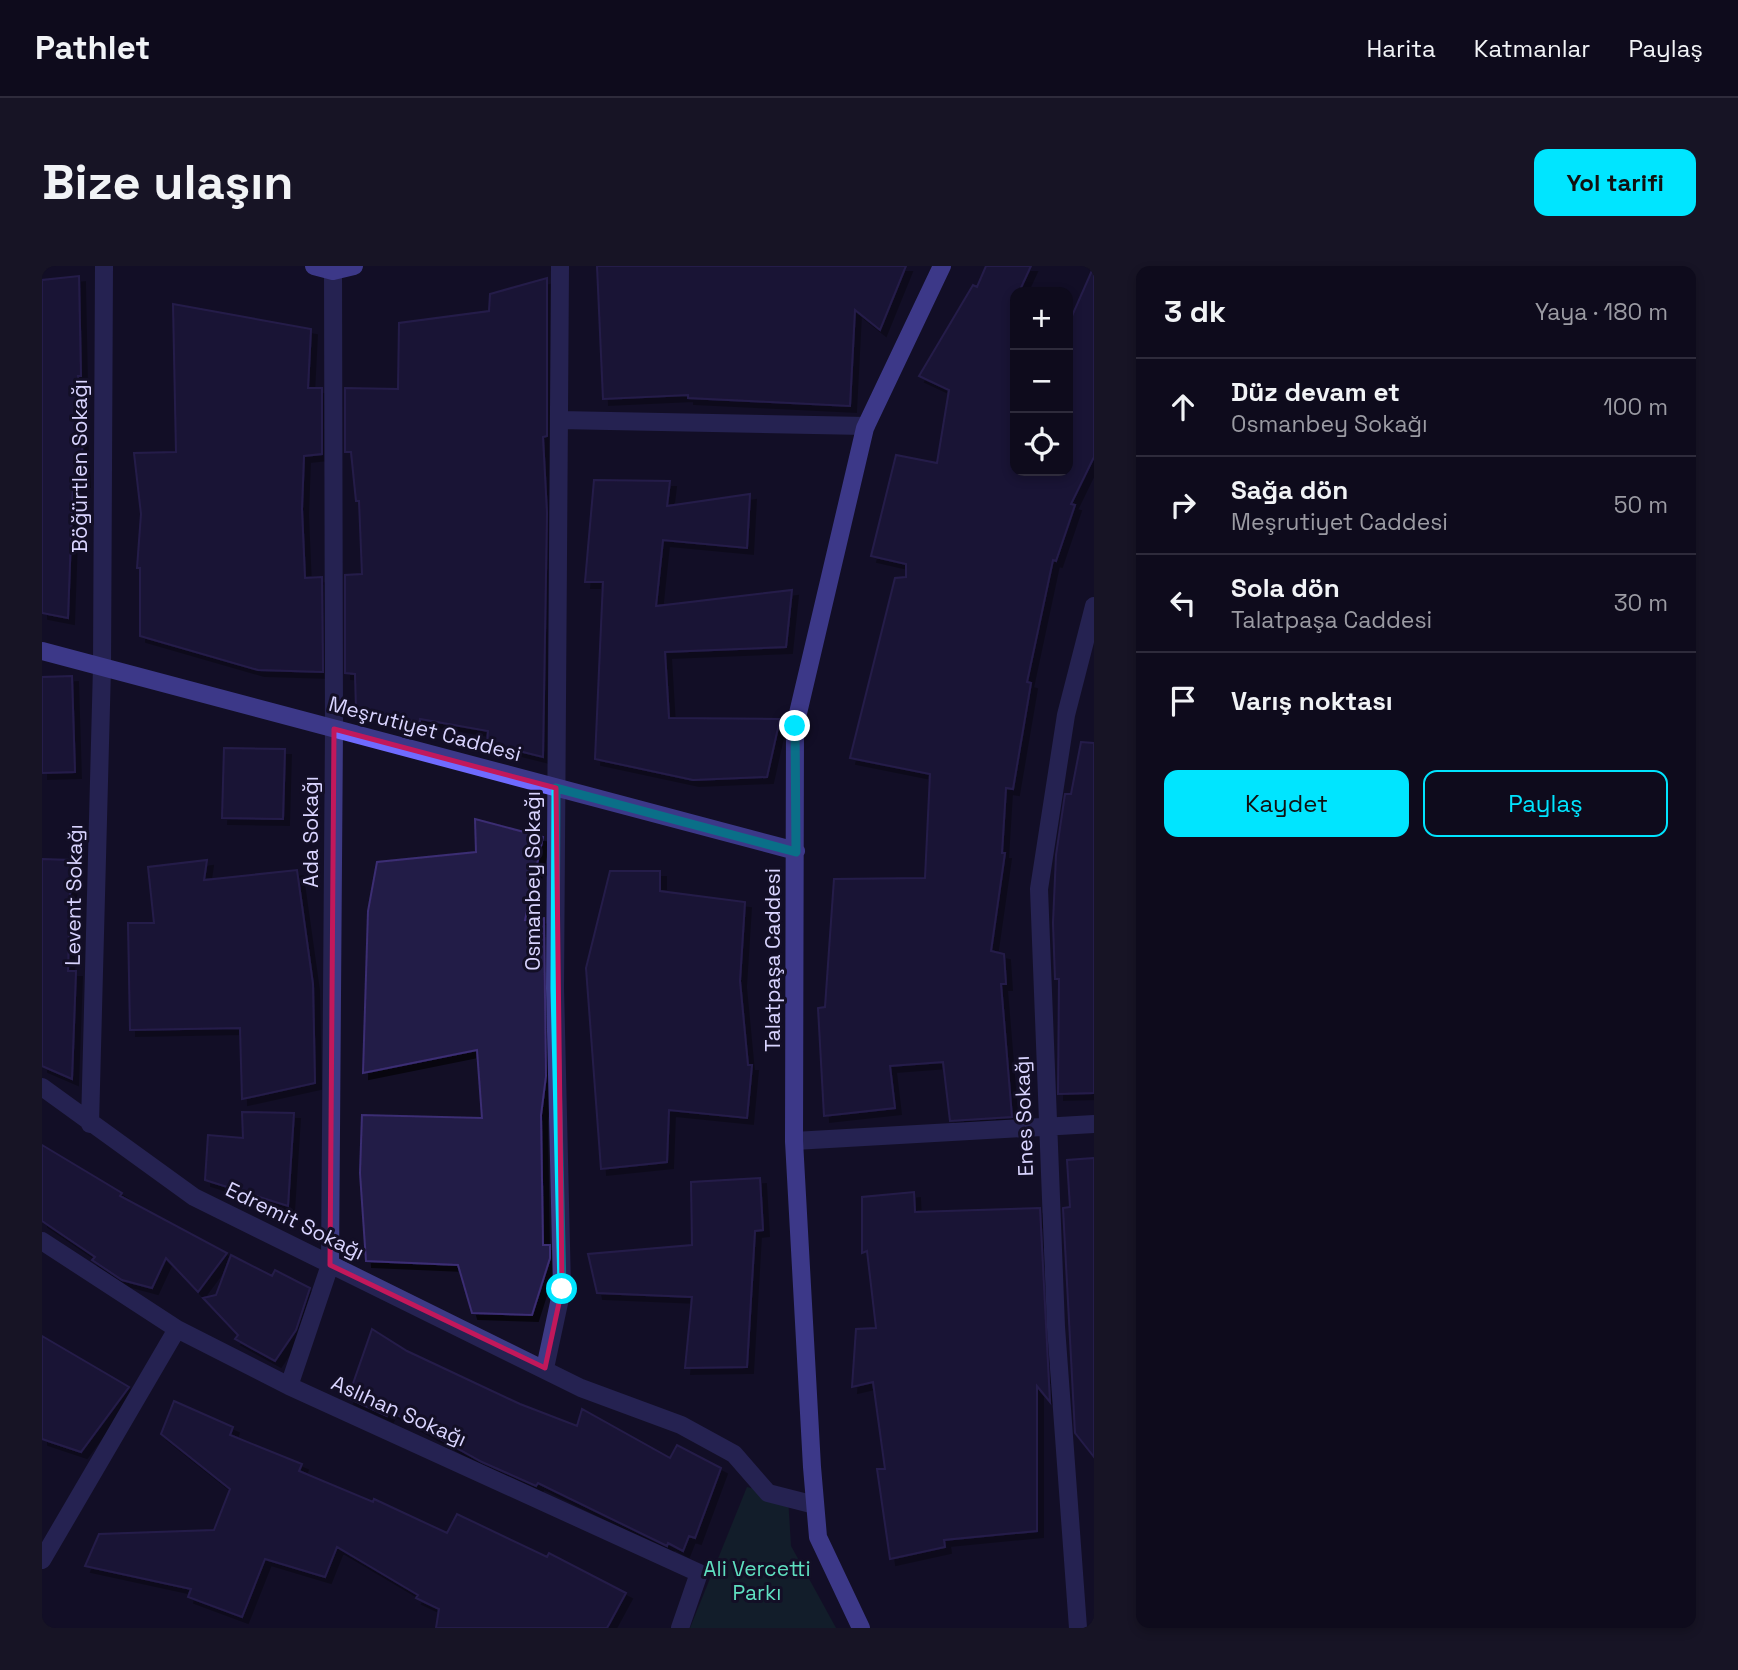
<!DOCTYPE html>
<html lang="tr">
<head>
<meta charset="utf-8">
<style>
	:root { --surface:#0e0b1c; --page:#171425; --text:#f1f3f6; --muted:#9b9ba3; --line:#2e2b3b; --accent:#00e5ff }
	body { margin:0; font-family:"Space Grotesk",sans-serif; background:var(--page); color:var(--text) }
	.controls { position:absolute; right:21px; top:21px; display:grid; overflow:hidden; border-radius:14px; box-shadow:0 4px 10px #0003 }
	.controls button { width:63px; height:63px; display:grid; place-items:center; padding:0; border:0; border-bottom:2px solid var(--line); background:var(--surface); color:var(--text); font:35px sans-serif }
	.stop { position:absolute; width:21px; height:21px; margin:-16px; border:5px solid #00e5ff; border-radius:50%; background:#fff }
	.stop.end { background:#00e5ff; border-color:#fff; box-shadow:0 2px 7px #0008 }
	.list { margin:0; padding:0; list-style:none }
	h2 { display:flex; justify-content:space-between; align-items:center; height:91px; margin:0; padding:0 28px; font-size:30px }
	h2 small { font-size:23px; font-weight:400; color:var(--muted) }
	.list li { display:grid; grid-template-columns:46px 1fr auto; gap:21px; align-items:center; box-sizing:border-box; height:98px; padding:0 28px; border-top:2px solid var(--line) }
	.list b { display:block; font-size:26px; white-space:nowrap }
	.list p { margin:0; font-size:23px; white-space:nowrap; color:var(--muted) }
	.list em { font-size:23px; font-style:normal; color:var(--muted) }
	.actions { display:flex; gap:14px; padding:21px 28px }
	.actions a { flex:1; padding:16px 0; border:2px solid var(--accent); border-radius:14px; text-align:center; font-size:24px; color:var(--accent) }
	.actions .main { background:var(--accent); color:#111 }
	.icon { flex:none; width:38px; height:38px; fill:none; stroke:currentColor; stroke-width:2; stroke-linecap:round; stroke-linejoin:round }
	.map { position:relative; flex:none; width:1052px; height:1362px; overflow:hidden; border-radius:14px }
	header { display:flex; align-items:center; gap:42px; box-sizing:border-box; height:98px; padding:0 35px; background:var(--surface); border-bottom:2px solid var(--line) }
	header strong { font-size:33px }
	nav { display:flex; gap:38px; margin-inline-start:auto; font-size:24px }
	.intro { display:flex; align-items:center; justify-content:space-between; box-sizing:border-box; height:168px; padding:0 42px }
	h1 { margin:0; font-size:49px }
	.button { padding:18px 32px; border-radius:14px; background:var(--accent); color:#111; font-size:24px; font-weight:700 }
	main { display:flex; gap:42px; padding:0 42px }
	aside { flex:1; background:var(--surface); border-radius:14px; box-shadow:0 4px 10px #0003 }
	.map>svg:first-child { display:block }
	.green { fill:#12302f }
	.building { fill:#241b47; stroke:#3b2d73; stroke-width:2; filter:url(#shadow) }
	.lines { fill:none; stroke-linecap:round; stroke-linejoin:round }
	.street { stroke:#3d3a85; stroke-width:18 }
	.secondary { stroke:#6f6bff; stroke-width:18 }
	.route { stroke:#00e5ff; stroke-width:9 }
	.marked { fill:none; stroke:#c2185b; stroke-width:5; stroke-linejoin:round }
	.labels { text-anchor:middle; stroke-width:6; stroke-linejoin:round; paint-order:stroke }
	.street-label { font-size:21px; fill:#d9d4ff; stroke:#130f26 }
	.park-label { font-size:21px; fill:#5fe0c0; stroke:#130f26 }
</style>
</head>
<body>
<header>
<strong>Pathlet</strong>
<nav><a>Harita</a><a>Katmanlar</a><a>Paylaş</a></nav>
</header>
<div class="intro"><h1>Bize ulaşın</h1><a class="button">Yol tarifi</a></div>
<main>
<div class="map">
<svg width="1052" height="1362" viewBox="0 0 1052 1362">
	<defs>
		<filter id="shadow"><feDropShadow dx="6" dy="6" stdDeviation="0" flood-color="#0009"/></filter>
	</defs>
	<rect width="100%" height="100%" fill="#130f26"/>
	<path class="green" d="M705,1221L746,1232L749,1280L794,1362H648Z"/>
	<path class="building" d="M555,0H864L838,64L813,44L808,140L646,132V129L561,133Z
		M944,0H989L977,26H973V205H1026V59L1052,0V191L1029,238L1033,239L1014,295L1011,294L985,416L989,417L971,523L964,522L960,587H963L949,685L962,688L964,718H959L970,851L908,855L901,796L848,800L853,842L782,850L776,742L783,741L792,613L883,612L888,508L808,492L853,312L864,311V298L829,290L854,189L895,197L907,124L877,110L931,19L935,21Z
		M37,10L39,110H36L42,215H31L26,352L0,347V14Z
		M505,12V170L501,171L505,247L501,491L445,477L446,465L378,453V457L314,444L313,408L303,407V309L320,308L317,235H314L309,186H303V122L356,123L357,57L447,45L448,28Z
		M131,38L269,63L266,122H280V188L262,190L260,243L263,312L280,311L281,406L216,404L98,370V302H95L99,248L92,187L134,186Z
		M552,214L628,215L625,240L708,228L705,282L621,274L614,340L750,324L744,381L623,386L627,452L738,453L725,511L651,514L553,493L561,316H543Z
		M30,410L33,506L0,507V411Z
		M1039,476L1052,477V827L1016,828L1017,713H1013L1011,657L1014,589L1023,528H1029Z
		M182,482L243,483L241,553L180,552Z
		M433,553L501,571L483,654L502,652L504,810L499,849L501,979H508V992L490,1049L430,1047L416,999L324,995L318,907L320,849L440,852L435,784L321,807L326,645L335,596L434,586Z
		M0,593L29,594L26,705H34L30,813L0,800Z
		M165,594L162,614L255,604L271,718L273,817L200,833L198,762L88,764L86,657H112L106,601Z
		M568,605H618V625L703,636L698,715L706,799H710L705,852L627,844L625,896L559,903L544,702Z
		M200,846L252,847L246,940L163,914L166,869L201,872Z
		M0,879L80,927L78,930L185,987L156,1026L124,992L110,1022L80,1014L50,994L53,991L0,955Z
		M1052,892V1191L1033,1167L1021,942L1028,941L1025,894Z
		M718,912L721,964L713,965L705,1101L643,1102L650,1031L555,1027L546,988L650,979L649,916Z
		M872,926L873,946L998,942L1008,1136L995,1120V1265L902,1274L903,1281L848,1293L835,1203H843L831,1116L810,1121L814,1063L834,1062L825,985L820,987V931Z
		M189,989L230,1010L233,1004L268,1022L254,1064L233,1095L193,1073L196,1069L161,1032L174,1029Z
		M330,1063L365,1085L478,1138L535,1160L540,1143L628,1192L635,1179L679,1202L653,1272L647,1270L641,1285L626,1277L625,1280L496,1217L494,1220L440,1196L348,1145L345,1150L306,1132Z
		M0,1070L87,1121L39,1186L0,1173Z
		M132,1135L191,1161L188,1169L260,1198L257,1205L331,1236L332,1233L405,1267L415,1248L505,1291L507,1287L584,1327L565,1362H394L397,1343L374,1332L376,1329L295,1281L283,1311L223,1293L200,1351L146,1331L149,1323L43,1300L57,1268L172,1264L188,1223L119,1168Z"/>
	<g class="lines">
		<path class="street" d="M517,154L824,160
			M0,821L152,931L539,1122L639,1159L692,1188L726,1227L773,1239
			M48,858L60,401L62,0
			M752,875L1052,858
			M0,975L135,1063L247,1120L657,1307L638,1362
			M503,1102L520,1023L513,722L518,0
			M247,1120L288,999L292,463L291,0
			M0,1294L135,1063
			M1036,1362L1014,1061L997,623L1024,449L1052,340"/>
		<path class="secondary" d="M272,0L291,5L312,0
			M0,385L754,585
			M819,1362L776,1271L770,1201L752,875L753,460L823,162L900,0"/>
	</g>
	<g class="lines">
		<path class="route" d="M520,1023L513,722L514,522L754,586L753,460"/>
	</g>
	<path d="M0 0H1052V1362H0ZM292,463L514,522L520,1023L503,1102L288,999Z" fill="#130f26" fill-opacity=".55" fill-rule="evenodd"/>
	<path class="marked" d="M292,463L514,522L520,1023L503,1102L288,999Z"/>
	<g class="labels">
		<g class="street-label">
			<text transform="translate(38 200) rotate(-90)" y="7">Böğürtlen Sokağı</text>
			<text transform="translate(383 463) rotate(15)" y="7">Meşrutiyet Caddesi</text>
			<text transform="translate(269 566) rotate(-90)" y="7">Ada Sokağı</text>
			<text transform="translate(491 615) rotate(-90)" y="7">Osmanbey Sokağı</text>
			<text transform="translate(32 629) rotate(-89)" y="7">Levent Sokağı</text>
			<text transform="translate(731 694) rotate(-90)" y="7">Talatpaşa Caddesi</text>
			<text transform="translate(982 850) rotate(-92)" y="7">Enes Sokağı</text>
			<text transform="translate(253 955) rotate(26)" y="7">Edremit Sokağı</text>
			<text transform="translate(357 1145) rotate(24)" y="7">Aslıhan Sokağı</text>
		</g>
		<g class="park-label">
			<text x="715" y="1310">Ali Vercetti<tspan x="715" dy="24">Parkı</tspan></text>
		</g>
	</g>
</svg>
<div class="controls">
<button>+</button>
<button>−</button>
<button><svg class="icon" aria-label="locate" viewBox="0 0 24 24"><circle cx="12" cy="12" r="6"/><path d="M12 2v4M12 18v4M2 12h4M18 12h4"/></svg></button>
</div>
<div class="stop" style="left:520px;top:1023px"></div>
<div class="stop end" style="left:753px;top:460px"></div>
</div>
<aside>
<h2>3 dk<small>Yaya · 180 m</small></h2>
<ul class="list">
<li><svg class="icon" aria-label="ahead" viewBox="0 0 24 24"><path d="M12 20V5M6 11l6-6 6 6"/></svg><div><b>Düz devam et</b><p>Osmanbey Sokağı</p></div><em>100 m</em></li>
<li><svg class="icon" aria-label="right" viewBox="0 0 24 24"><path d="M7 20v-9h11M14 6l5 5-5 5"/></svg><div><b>Sağa dön</b><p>Meşrutiyet Caddesi</p></div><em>50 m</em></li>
<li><svg class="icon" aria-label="left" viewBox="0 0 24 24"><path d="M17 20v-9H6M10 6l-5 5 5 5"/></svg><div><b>Sola dön</b><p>Talatpaşa Caddesi</p></div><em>30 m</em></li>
<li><svg class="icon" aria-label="arrive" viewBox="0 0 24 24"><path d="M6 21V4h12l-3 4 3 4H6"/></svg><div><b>Varış noktası</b></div></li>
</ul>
<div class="actions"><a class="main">Kaydet</a><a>Paylaş</a></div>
</aside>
</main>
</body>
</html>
